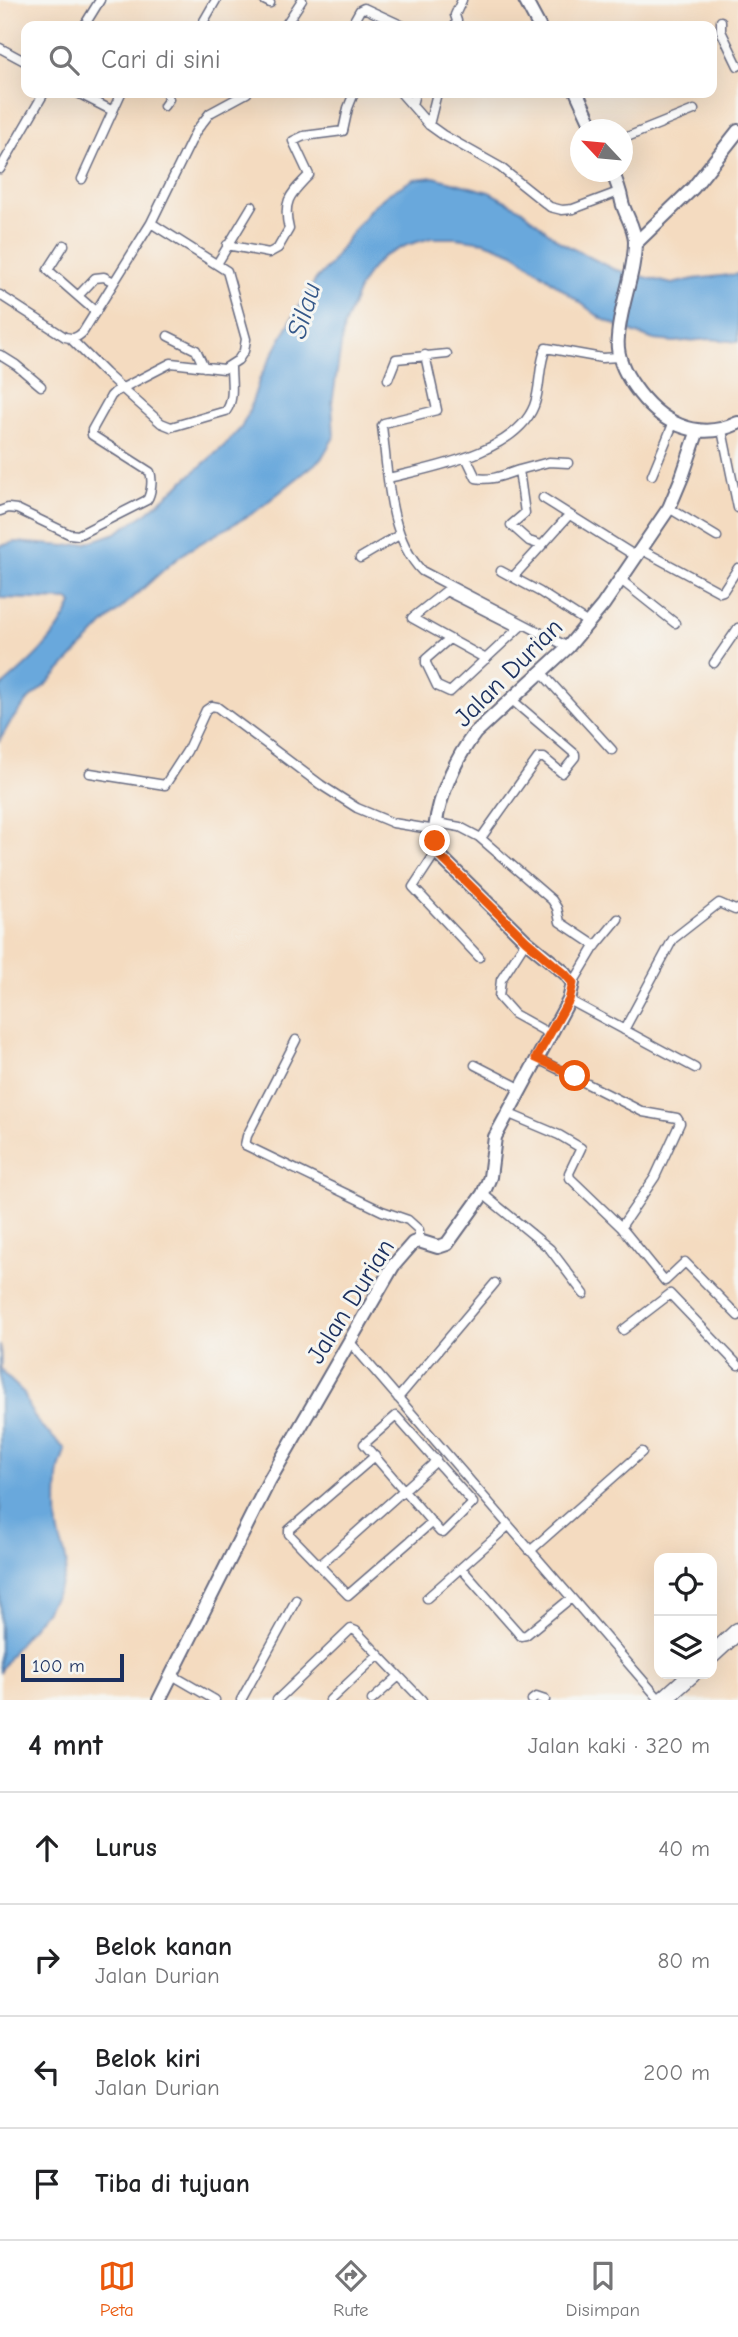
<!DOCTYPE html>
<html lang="id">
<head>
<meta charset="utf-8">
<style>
	:root { --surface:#fff; --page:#f2f2f2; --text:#202124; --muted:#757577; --line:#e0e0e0; --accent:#ea580c }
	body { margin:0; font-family:"Comic Neue",sans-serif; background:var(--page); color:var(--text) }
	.controls { position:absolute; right:21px; bottom:21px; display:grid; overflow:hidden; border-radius:14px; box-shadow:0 7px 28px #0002 }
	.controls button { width:63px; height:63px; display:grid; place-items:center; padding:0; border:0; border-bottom:2px solid var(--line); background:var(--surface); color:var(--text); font:35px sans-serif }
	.compass { position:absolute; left:570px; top:119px; width:63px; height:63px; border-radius:50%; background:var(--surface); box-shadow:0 7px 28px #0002; rotate:296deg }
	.scale { position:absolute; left:21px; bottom:18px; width:103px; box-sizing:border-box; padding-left:7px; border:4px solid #1b2f5e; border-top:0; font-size:19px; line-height:24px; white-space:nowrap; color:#1b2f5e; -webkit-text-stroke:5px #f6f6f2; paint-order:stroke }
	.stop { position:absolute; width:21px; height:21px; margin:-16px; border:5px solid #ea580c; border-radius:50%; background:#fff }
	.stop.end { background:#ea580c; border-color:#fff; box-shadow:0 2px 7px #0008 }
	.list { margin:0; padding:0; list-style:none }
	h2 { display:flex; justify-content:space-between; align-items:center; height:91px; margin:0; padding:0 28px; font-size:30px }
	h2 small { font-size:23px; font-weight:400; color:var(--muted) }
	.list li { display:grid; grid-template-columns:46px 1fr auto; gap:21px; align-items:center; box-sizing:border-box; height:112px; padding:0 28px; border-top:2px solid var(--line) }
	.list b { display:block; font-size:26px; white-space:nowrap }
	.list p { margin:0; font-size:23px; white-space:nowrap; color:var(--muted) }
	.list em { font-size:23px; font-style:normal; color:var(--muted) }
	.icon { flex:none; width:38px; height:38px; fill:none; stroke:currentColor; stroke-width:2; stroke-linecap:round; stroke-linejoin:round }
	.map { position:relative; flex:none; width:738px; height:1700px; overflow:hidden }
	.search { position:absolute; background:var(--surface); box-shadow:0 7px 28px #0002; left:21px; right:21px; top:21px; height:77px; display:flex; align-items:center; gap:18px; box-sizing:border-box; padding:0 24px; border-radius:14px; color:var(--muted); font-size:26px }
	.sheet { height:539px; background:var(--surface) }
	nav { display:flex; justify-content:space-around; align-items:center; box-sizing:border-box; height:98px; border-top:2px solid var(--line); background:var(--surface); font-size:19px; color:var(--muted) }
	nav a { display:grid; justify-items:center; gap:4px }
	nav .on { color:var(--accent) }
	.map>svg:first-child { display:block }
	.water { fill:#69a8dc; stroke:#426c9d; stroke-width:2 }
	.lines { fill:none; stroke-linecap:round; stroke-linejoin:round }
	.street-casing { stroke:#676b80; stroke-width:11 }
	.secondary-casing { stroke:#676b80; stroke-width:16 }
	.highway-casing { stroke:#676b80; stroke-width:19 }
	.street { stroke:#fff; stroke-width:8 }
	.secondary { stroke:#fff; stroke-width:12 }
	.highway { stroke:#fff; stroke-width:16 }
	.route { stroke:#ea580c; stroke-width:9 }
	.labels { text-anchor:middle; stroke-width:6; stroke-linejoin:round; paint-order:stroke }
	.street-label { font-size:26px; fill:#1b2f5e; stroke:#f6f6f2 }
	.water-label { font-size:28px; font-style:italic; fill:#36598a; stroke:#f6f6f2 }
</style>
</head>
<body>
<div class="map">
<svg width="738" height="1700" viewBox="0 0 738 1700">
	<rect width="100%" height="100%" fill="#f6f6f2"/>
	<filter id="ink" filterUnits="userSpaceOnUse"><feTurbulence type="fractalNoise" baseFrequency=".0143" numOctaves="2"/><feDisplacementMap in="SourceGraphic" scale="14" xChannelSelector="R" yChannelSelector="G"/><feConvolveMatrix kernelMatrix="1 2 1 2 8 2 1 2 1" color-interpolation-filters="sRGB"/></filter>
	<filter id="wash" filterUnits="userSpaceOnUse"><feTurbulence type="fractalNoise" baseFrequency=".00686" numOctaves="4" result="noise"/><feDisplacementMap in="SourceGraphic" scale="28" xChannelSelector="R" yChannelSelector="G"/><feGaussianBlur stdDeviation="1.57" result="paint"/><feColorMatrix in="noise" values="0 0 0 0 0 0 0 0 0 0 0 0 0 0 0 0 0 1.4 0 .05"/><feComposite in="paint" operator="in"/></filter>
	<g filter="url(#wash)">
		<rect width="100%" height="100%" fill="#f4dbc0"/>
		<path class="water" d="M434,177L489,192L521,209L560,242L613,269L672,284L694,279L738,274V342L711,339L674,342L654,340L632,332L602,319L514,253L485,242L456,238H431L407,245L382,257L368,273L359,289L344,326L332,403L334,437L321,459L255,512L187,551L169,565L105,623L48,683L29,699L11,721L0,740V688C28,664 57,639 72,604L69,600L0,598V546L15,542L66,546L87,543L116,533L148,512L224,446L241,428L248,414L260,378L297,309L317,278L329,266L348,238L372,207L388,194L414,179Z
			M0,1345L1,1369L4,1374L24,1393L29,1408L40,1425L65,1449C64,1456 61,1462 59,1469C57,1483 56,1520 59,1534C63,1553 71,1560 63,1580C49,1617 16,1638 0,1673Z"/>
	</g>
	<g filter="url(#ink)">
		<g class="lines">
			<g class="street-casing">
				<path id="street" d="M264,0L270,3
					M721,21V31L738,66
					M84,26L100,0
					M201,26L216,0
					M285,26L302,0
					M351,26L360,10L364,8L403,26
					M455,26L457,21L455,15L462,0
					M0,48L26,62
					M78,93L113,111
					M401,93L429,125L443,135L500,167L550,207L562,210L573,209L621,191
					M412,105L415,93
					M164,106L169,99L166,93
					M429,125L437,93
					M622,139L694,110
					M0,169L44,93
					M82,179L121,93
					M64,245L48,270L96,312
					M227,245L269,253L278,248L289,229C282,200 291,194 309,175L293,141L304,136L343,131L348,108L354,93
					M217,264L252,206
					M0,295L65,337C73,339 77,338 83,332L151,223L196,131L210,113L247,93
					M78,296L95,278L104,277L114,282
					M168,336L196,350L204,367
					M71,339L105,373L161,423L171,427L226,411C235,399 231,381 231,367
					M0,355L16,365L41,386
					M425,355L437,410L384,423L382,426C388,472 388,536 422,571L568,647
					M388,379L396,359L447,354
					M722,430L738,508
					M466,457L476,478C492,481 504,475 519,470L525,513L511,525L529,541L541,545L544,543L569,515
					M519,470L549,462L568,463
					M652,475L673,424
					M389,478C433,467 515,453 534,406C541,388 538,366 546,348L602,358L620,357
					M543,498L637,557
					M669,508L717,537
					M0,511L8,508L17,509L69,534L78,535L147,500C151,494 153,480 150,472L92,435V430L111,396L115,392L171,363L224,369L238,360L244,351L246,339L227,271L151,223
					M642,550L720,592L723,591L738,568
					M360,558L399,535
					M501,571L540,592L588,623
					M513,577L544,543
					M621,580L675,623
					M449,639L426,659V663L437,686L450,692L521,626
					M486,659L412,618L446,591L519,628
					M714,663L738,628
					M541,672L612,750
					M90,773L165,785L187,751L206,710L212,706L217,707L321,785L357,808L393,823L436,830
					M437,823L460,827L479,837L552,900L557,908L560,922L596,946
					M481,838L538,758H544L562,773L575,757V754L512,700
					M436,852L413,887L479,957
					M526,941L501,980L499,997L514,1014L550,1034
					M573,983L594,948L618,919
					M569,1000L695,1068
					M624,1030L673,939L719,903L735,910L738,909
					M296,1040L247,1136L245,1145L382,1211L408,1220L419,1230V1241
					M536,1058L643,1112L677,1118L680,1123L655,1177L621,1227
					M475,1065L520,1088
					M507,1113L559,1135L581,1148L569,1173L570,1178L621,1227L665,1281L685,1262L738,1316
					M483,1194L550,1249L584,1294
					M623,1330L670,1294L738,1365
					M349,1341L660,1700
					M398,1398L495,1283
					M396,1416L473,1503L443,1533L440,1532L364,1444Z
					M375,1456L289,1530V1534L348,1595L432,1522
					M530,1551L642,1452
					M320,1565L432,1465L436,1459
					M461,1568L521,1636L526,1635L571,1598
					M427,1598L508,1526
					M172,1675L215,1700
					M241,1700L296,1600
					M277,1700L351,1629L356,1631L399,1676
					M330,1700L378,1655
					M372,1700L399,1676L422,1700
					M532,1700L536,1697L545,1700"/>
			</g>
			<g class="secondary-casing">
				<path id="secondary" d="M525,0L539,26
					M577,93L594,130
					M612,172C617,182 620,191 622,202C625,215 635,227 635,242C635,274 620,305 618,337C616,354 624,372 634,386C658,421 696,443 738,423
					M635,244L693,188L738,131
					M159,1700L269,1481L393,1266L413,1243L419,1241L438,1247L447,1244L483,1194L490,1177L495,1137L569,1000L573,983L565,973L526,941L436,852C429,815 453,762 475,733L568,647L603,605L669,508L682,477L698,430"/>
			</g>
			<g class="highway-casing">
				<path id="highway" d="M712,1655L738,1631
					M663,1700L692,1674"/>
			</g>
			<use href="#street" class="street"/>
			<use href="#secondary" class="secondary"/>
			<use href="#highway" class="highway"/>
		</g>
	</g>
	<g class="lines" filter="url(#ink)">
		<path class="route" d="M435,841L436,852L526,941L565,974L573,983L569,1000L536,1058L575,1076"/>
	</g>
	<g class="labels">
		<g class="street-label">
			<text transform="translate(508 672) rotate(-45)" y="9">Jalan Durian</text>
			<text transform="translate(350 1301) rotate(-58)" y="9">Jalan Durian</text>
		</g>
		<g class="water-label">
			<text transform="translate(303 310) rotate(-73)" y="10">Silau</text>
		</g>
	</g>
</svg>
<div class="controls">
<button><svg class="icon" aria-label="locate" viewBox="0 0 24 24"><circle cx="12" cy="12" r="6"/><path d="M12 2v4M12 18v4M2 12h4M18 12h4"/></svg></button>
<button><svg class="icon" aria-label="layers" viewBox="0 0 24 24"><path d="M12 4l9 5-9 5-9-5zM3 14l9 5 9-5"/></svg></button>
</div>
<svg class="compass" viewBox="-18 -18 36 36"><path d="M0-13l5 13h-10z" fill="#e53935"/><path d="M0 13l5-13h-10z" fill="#757577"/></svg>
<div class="scale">100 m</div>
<div class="stop" style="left:575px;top:1076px"></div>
<div class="stop end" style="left:435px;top:841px"></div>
<div class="search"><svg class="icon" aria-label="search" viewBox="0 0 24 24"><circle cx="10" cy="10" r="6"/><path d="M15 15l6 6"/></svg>Cari di sini</div>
</div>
<section class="sheet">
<h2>4 mnt<small>Jalan kaki · 320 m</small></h2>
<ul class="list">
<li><svg class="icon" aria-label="ahead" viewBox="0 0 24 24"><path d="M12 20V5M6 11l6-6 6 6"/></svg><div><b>Lurus</b></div><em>40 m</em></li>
<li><svg class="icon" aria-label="right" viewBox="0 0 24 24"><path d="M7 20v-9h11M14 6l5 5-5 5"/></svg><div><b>Belok kanan</b><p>Jalan Durian</p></div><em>80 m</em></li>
<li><svg class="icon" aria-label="left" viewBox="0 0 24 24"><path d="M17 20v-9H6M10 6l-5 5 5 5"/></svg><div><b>Belok kiri</b><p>Jalan Durian</p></div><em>200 m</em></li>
<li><svg class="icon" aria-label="arrive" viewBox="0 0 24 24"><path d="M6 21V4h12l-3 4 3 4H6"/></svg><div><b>Tiba di tujuan</b></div></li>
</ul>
</section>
<nav>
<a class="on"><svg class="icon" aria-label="map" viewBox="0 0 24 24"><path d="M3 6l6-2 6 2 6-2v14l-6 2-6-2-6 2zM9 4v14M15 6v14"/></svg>Peta</a>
<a><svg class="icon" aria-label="directions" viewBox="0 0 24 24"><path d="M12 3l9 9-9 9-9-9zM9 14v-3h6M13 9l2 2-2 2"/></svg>Rute</a>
<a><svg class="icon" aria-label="saved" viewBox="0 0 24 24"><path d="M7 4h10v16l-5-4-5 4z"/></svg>Disimpan</a>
</nav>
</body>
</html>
